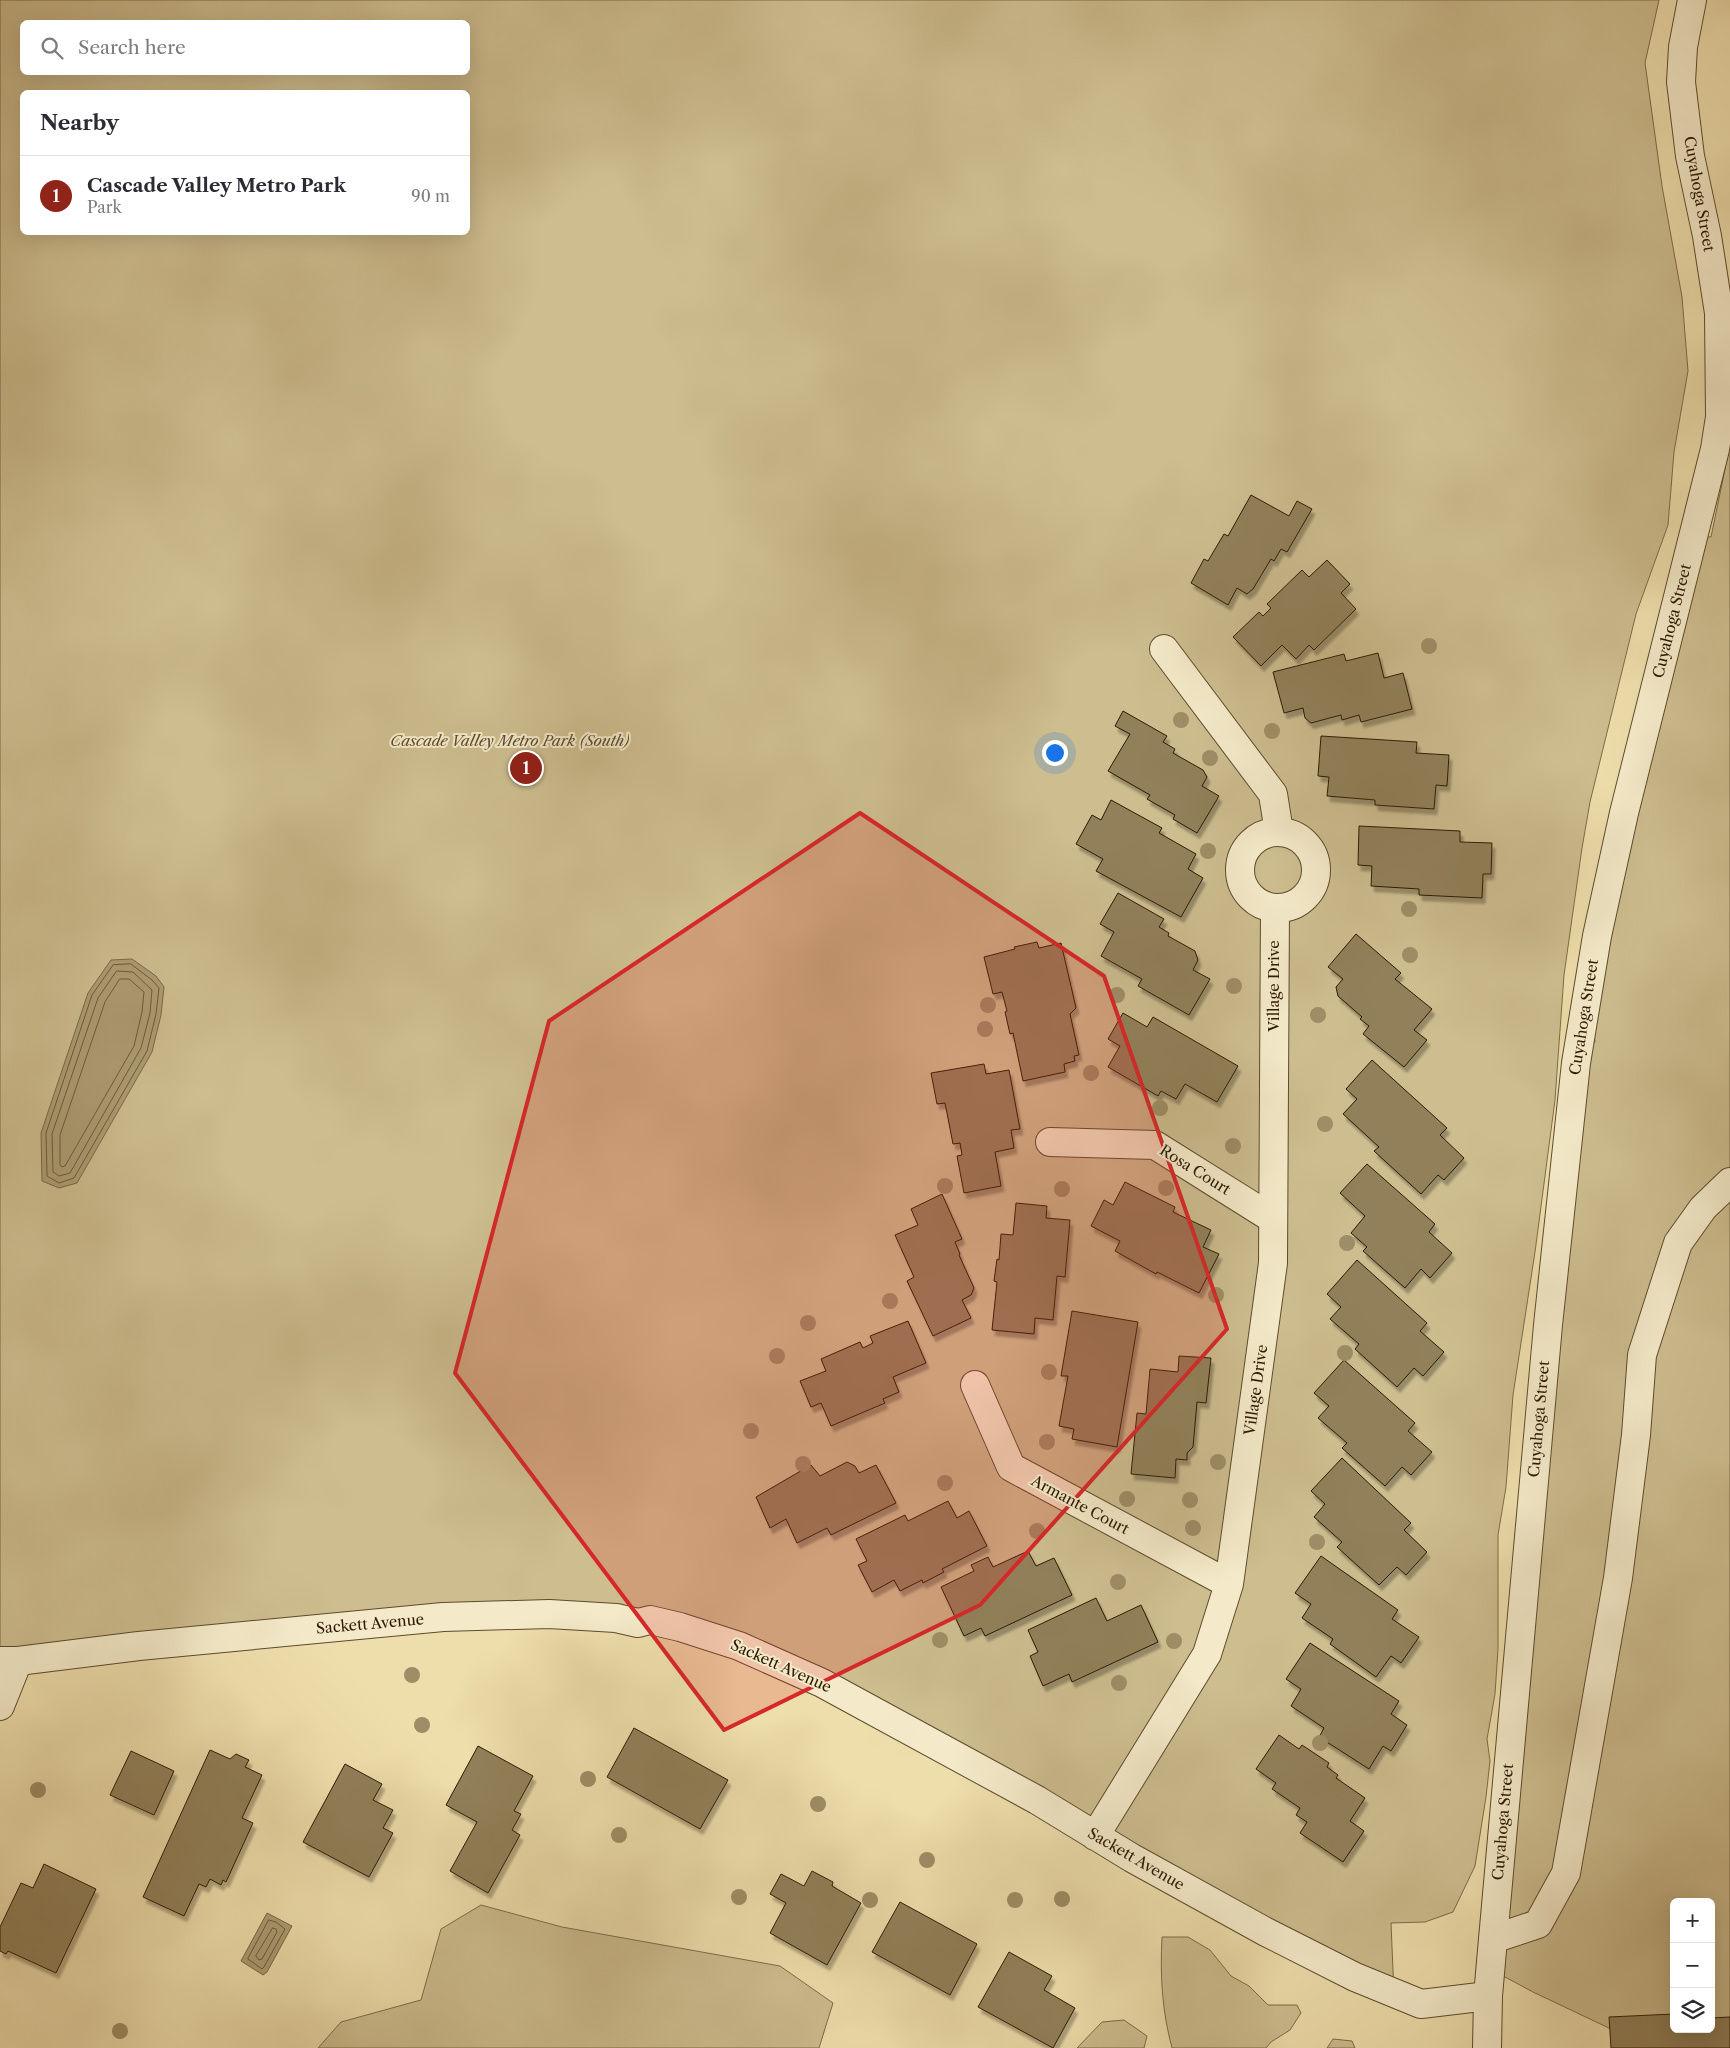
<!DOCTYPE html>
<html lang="en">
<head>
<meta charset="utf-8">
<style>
	:root { --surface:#fff; --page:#f7f7f7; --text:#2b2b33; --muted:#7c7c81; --line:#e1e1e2; --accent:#8f2418 }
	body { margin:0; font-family:"Libre Caslon Text",serif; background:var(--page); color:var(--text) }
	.controls { position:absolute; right:15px; bottom:15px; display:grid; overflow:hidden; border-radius:8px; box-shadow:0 5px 20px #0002 }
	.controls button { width:45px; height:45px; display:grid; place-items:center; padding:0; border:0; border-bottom:1px solid var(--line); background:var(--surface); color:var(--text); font:25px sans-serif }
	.you { position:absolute; left:1054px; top:752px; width:18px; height:18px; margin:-12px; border:4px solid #fff; border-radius:50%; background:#1a73e8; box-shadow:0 0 0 8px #1a73e833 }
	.badge { display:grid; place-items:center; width:32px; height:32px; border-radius:50%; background:var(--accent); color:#fff; font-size:16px; font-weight:700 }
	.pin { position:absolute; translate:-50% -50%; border:2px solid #fff; box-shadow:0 1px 5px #0006 }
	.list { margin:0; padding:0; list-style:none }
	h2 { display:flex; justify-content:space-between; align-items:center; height:65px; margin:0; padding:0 20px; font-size:21px }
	h2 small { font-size:16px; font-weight:400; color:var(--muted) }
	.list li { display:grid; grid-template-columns:32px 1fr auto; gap:15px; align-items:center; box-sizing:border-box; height:80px; padding:0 20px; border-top:1px solid var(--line) }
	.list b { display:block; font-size:19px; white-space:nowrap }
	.list p { margin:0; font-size:16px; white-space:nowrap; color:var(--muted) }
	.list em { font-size:16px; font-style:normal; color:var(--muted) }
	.icon { flex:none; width:28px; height:28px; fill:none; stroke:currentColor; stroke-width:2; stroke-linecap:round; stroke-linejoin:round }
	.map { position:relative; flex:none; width:1730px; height:2048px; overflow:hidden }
	.search { position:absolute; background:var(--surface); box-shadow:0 5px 20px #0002; left:20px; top:20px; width:450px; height:55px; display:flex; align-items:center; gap:12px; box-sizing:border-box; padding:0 18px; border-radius:8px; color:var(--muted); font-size:19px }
	.panel { position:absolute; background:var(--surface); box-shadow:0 5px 20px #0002; left:20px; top:90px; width:450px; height:145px; border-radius:8px }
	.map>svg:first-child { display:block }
	.green { fill:#cdbd8f; stroke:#7d6c48; fill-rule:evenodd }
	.water { fill:#ac9b72; stroke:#796745 }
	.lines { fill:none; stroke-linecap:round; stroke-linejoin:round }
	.shore { stroke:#6c5a3a; stroke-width:1 }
	.building { fill:#91805a; stroke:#2d1a02; filter:url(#shadow) }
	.minor-casing { stroke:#5d4b2c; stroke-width:30 }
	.minor { stroke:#f4eac9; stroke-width:28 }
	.tree { fill:#9e8d66 }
	.marked { fill:#d62828; fill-opacity:0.2; stroke:#d62828; stroke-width:4; stroke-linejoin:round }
	.labels { text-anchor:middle; stroke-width:4; stroke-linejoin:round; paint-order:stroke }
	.street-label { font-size:15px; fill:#2d1a02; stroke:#f4eac9 }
	.park-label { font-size:15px; font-style:italic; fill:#5d4b2c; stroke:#f4eac9 }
</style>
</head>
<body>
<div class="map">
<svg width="1730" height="2048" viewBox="0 0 1730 2048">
	<defs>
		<filter id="shadow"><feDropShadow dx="3" dy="5.5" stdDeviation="1" flood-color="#0004"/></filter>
	</defs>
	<rect width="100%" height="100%" fill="#eedeac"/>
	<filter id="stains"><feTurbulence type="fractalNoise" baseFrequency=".004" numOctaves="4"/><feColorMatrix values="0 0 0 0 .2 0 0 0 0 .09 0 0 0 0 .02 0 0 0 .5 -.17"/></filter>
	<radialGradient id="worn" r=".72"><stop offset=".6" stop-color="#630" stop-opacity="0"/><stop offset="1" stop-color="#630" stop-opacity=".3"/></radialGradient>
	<path class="green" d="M0,0H1659L1645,63L1662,186L1682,297L1688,371L1674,452L1668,525L1636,614L1590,802L1582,848L1564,975L1555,1100L1535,1252L1513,1395L1506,1487L1498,1535V1649L1495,1694L1487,1739L1490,1761L1486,1797L1475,1866L1453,1912L1425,1922L1391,1923L1394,1994L822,1683L616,1618L0,1661ZM22,22H468V72H22ZM22,92H468V232H22Z
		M1730,445V2048L1611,2029L1533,1992L1490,1969L1576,1063L1595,1042L1588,987L1693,536L1711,537ZM1674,1902H1711V2029H1674Z
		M481,1905L562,1927L780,1966L833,2003L819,2048H318L341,2022L421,2000L441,1929Z
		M1162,1937H1188L1210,1950L1231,1976L1249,1986L1268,2005H1297L1301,2013L1290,2030L1271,2042L1266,2048H1172C1162,2010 1160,1977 1162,1937Z
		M1124,2020L1147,2036L1144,2048H1077L1102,2022Z
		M1333,2039L1352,2041L1355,2048H1327Z"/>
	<path class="water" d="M132,959L156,976L164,987L161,1015L152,1052L77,1183L59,1188L42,1181L41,1133L88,993L111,960Z
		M267,1913L292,1926L267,1972L263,1975L241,1961Z"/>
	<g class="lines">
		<path class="shore" d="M131,964L152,980L159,988L156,1014L147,1051L74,1178L59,1183L47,1176L46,1133L92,995L113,965Z
			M117,971L133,972L152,990L150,1013L141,1048L70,1173L59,1176L53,1172L52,1134L98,998Z
			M120,979H129L144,992L142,1012L134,1046L65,1166L62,1167L60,1165V1135L105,1002Z
			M269,1920L276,1922L285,1929L264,1967L262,1969L248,1959Z
			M273,1928L276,1929L277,1932L262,1959L259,1960L256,1956Z"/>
	</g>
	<path class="building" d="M1251,495L1289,516L1297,501L1312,509L1287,552L1281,549L1274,561L1271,559L1253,589L1247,594L1237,588L1228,605L1191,583L1204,559L1208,561L1224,534L1228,536Z
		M1327,560L1350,584L1341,593L1356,609L1314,650L1309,645L1296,659L1282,645L1261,666L1233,637L1259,612L1263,616L1271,608L1267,604L1302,570L1309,577Z
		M1378,653L1384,678L1403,673L1412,709L1361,722L1359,715L1342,720L1341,715L1311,723L1305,718L1303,708L1284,713L1273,672L1344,654L1346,661Z
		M1123,711L1167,736L1163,742L1175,749L1173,753L1203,770L1207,777L1202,786L1219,796L1197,833L1173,819L1175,815L1147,799L1150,795L1108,771L1130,734L1115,726Z
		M1321,736L1417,742L1416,753L1449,755L1447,786L1436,785L1434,809L1375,805V800L1327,796L1329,777L1318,776Z
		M1111,800L1162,828L1159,833L1196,854L1188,869L1203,878L1181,917L1096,871L1103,859L1076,844L1092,815L1101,820Z
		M1359,826L1460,831V842L1492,843L1491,874H1483L1482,898L1419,895V889L1371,886L1372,866L1358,865Z
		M1118,893L1164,919L1159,927L1169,933L1168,936L1195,951L1198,960L1193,970L1210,979L1189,1015L1138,986L1142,979L1101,956L1114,932L1100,924Z
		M1356,934L1401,973L1395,979L1432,1009L1414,1030L1427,1040L1404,1067L1363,1034L1369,1026L1360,1019L1362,1017L1338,996L1336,987L1343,979L1328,967Z
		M1037,942L1039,948L1061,943L1076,1008L1070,1014L1079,1055L1074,1056L1075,1061L1064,1064L1065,1072L1023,1081L1013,1033L1010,1034L1005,1012L1007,1011L1002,992L993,994L984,957L1015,949L1014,947Z
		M1123,1013L1147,1027L1153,1017L1238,1066L1217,1102L1185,1084L1176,1099L1161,1091L1158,1096L1108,1067L1120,1046L1108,1039Z
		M1372,1060L1447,1128L1440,1135L1464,1158L1444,1180L1438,1175L1421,1194L1374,1151L1379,1147L1343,1114L1357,1099L1346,1089Z
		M984,1064L986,1074L1009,1070L1020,1129L1011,1130L1014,1148L995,1152L1001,1186L964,1193L957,1156L962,1155L960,1143L953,1144L945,1103L937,1104L931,1073Z
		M1367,1164L1435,1224L1429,1232L1452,1253L1430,1278L1421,1269L1405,1288L1363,1251L1367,1247L1351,1233L1365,1216L1340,1193Z
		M1125,1182L1175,1207L1173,1212L1211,1230L1203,1247L1219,1254L1199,1293L1157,1272L1156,1274L1115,1251L1120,1241L1091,1226L1104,1200L1113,1205Z
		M942,1194L962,1239L955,1242L960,1254L959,1255L974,1288L971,1295L962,1300L971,1318L933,1336L907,1281L914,1277L895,1235L918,1225L911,1209Z
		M1016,1203L1047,1206L1046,1218L1070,1220L1065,1277L1057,1276L1053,1320L1035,1318L1034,1334L992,1330L997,1282L994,1281L997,1259L999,1260L1001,1234L1013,1235Z
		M1357,1260L1427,1323L1420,1331L1444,1352L1423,1376L1414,1368L1397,1387L1355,1349L1359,1344L1330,1319L1341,1307L1327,1294Z
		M1072,1311L1138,1322L1117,1447L1072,1439L1074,1429L1059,1426L1068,1376H1061Z
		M908,1321L926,1363L893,1377L899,1392L883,1399L885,1403L831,1426L821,1403L811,1407L800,1381L826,1371L821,1359L860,1342L863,1348L873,1343L870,1336Z
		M1179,1356L1211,1358L1206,1403L1197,1402L1193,1447L1187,1453V1460L1176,1459L1175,1478L1131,1474L1137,1413L1146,1414L1150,1369L1178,1372Z
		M1344,1360L1415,1423L1408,1431L1432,1452L1411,1475L1402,1467L1385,1486L1342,1448L1347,1443L1318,1418L1329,1406L1314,1393Z
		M1342,1458L1411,1523L1404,1530L1427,1552L1406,1575L1397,1567L1379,1585L1337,1547L1342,1542L1314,1517L1325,1504L1311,1491Z
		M847,1462L855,1466L859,1473L876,1465L896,1503L831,1535L827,1528L797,1543L786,1519L770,1528L756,1497L811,1465L820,1476Z
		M948,1501L957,1518L969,1511L987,1546L942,1569L944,1572L923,1583L922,1580L900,1591L894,1580L872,1592L858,1565L867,1561L856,1539L905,1515L908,1521Z
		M1028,1551L1036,1566L1054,1558L1072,1595L985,1636L981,1628L964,1636L941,1587L974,1571L971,1565L988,1557L993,1567Z
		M1321,1556L1398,1610L1392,1619L1419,1637L1401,1663L1391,1656L1376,1677L1330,1644L1333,1639L1302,1618L1311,1604L1295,1593Z
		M1096,1598L1107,1621L1141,1605L1158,1642L1072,1682L1069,1674L1043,1686L1030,1656L1038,1652L1028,1630Z
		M1310,1643L1399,1701L1391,1714L1407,1725L1391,1751L1383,1746L1369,1769L1319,1737L1324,1728L1291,1706L1301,1689L1286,1679Z
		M634,1728L728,1780L700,1829L607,1777Z
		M1279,1735L1299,1749L1302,1745L1329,1763L1327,1767L1338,1775L1336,1778L1365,1798L1350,1821L1364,1831L1343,1862L1300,1833L1307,1822L1296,1815L1300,1808L1272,1789L1276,1783L1256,1769Z
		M478,1746L533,1776L514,1811L521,1814L512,1830L520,1835L488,1893L450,1871L477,1822L446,1805Z
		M210,1750L230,1759L236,1754L249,1760L245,1767L262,1775L242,1818L253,1823L226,1882L223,1880L221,1885L210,1879L206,1887L199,1884L184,1916L143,1897Z
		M131,1751L174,1771L154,1815L110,1795Z
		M345,1764L382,1784L373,1800L393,1810L383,1828L393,1833L369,1877L303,1842Z
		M44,1864L96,1889L56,1973L8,1951L6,1954L0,1951V1927L21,1883L33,1888Z
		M812,1871L833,1882L832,1886L861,1903L827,1965L770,1933L786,1903L770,1894L781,1874L804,1886Z
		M900,1902L977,1944L950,1995L872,1952Z
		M1009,1952L1052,1976L1044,1990L1075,2008L1053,2048L978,2007Z
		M1674,2014V2029H1711V2018L1730,2017V2048H1611L1609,2017Z"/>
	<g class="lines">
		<g class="minor-casing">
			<path id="minor" d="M1164,649L1273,794L1279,832
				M1240 870a38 38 0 1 1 76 0a38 38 0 1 1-76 0Z
				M1050,1142L1155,1145L1273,1219
				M975,1385L1011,1467L1229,1584
				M0,1661H18L139,1646L443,1617L549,1614L616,1618L638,1623L650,1620L680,1627L739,1646L822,1683L1037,1800L1132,1858L1266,1932L1355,1977L1421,2004L1488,1996
				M0,1706L18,1661
				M1095,1836L1207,1654L1229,1584L1273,1263L1275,908
				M1493,1939L1538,1924L1566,1873L1618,1578L1636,1435L1642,1355L1678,1243L1703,1208L1730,1182
				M1487,2048L1488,1996L1493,1939L1548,1325L1576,1063L1597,936L1624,813L1715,449L1720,417L1719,313L1707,236L1690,156L1681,82L1683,47L1692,0"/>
		</g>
		<use href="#minor" class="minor"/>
	</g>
	<g class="tree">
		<circle cx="1429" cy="646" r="8"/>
		<circle cx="1181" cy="720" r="8"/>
		<circle cx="1272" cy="731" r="8"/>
		<circle cx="1210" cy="758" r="8"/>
		<circle cx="1208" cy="851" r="8"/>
		<circle cx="1409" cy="909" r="8"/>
		<circle cx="1410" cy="955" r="8"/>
		<circle cx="1234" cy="986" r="8"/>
		<circle cx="1117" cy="995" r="8"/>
		<circle cx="988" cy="1005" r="8"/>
		<circle cx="1318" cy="1015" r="8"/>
		<circle cx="985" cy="1029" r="8"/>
		<circle cx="1091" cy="1073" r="8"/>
		<circle cx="1160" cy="1108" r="8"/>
		<circle cx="1325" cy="1124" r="8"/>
		<circle cx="1233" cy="1146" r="8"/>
		<circle cx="945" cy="1186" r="8"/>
		<circle cx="1166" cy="1188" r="8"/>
		<circle cx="1062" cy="1189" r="8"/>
		<circle cx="1347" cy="1243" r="8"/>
		<circle cx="1216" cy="1295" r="8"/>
		<circle cx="890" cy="1301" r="8"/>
		<circle cx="808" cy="1323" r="8"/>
		<circle cx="1345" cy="1353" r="8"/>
		<circle cx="777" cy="1356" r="8"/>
		<circle cx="1049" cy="1372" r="8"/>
		<circle cx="751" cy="1431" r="8"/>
		<circle cx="1047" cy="1442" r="8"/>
		<circle cx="1218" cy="1462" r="8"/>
		<circle cx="803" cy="1464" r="8"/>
		<circle cx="945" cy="1483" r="8"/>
		<circle cx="1127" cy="1499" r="8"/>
		<circle cx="1190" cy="1500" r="8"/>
		<circle cx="1193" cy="1528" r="8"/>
		<circle cx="1037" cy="1531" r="8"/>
		<circle cx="1317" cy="1542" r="8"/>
		<circle cx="1118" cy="1582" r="8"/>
		<circle cx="940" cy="1640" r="8"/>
		<circle cx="1174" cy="1641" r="8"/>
		<circle cx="412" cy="1675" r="8"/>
		<circle cx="1119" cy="1683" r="8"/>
		<circle cx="422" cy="1725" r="8"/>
		<circle cx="1320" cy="1743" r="8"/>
		<circle cx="588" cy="1779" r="8"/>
		<circle cx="38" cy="1790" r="8"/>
		<circle cx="818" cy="1804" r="8"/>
		<circle cx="619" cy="1835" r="8"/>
		<circle cx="927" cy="1860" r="8"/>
		<circle cx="739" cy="1897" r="8"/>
		<circle cx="1062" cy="1899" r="8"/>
		<circle cx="870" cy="1900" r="8"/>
		<circle cx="1015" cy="1900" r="8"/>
		<circle cx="120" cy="2031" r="8"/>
	</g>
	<path class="marked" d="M860,813L1104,976L1227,1329L980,1605L724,1730L455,1373L549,1021Z"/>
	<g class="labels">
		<g class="street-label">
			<text transform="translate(1699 194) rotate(80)" y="5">Cuyahoga Street</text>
			<text transform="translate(1672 621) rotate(-76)" y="5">Cuyahoga Street</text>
			<text transform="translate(1274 986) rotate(-90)" y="5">Village Drive</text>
			<text transform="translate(1584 1017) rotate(-81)" y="5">Cuyahoga Street</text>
			<text transform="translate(1195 1170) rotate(32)" y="5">Rosa Court</text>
			<text transform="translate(1256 1390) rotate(-82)" y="5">Village Drive</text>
			<text transform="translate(1539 1419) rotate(-85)" y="5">Cuyahoga Street</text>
			<text transform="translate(1080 1505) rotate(28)" y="5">Armante Court</text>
			<text transform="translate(370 1624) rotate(-5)" y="5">Sackett Avenue</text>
			<text transform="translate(781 1666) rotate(24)" y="5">Sackett Avenue</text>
			<text transform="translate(1503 1822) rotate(-85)" y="5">Cuyahoga Street</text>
			<text transform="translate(1136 1859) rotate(30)" y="5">Sackett Avenue</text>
		</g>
		<g class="park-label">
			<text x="510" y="746">Cascade Valley Metro Park (South)</text>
		</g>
	</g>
	<rect width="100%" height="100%" filter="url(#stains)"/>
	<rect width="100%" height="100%" fill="url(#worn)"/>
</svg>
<div class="controls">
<button>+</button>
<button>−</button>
<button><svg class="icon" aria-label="layers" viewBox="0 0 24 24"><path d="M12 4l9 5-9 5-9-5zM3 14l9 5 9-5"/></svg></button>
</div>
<div class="you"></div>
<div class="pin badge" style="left:526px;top:768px">1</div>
<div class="search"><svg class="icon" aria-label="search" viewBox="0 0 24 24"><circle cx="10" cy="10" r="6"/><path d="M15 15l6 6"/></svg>Search here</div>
<section class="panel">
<h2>Nearby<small></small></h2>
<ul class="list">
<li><span class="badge">1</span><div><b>Cascade Valley Metro Park</b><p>Park</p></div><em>90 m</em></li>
</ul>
</section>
</div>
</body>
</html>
